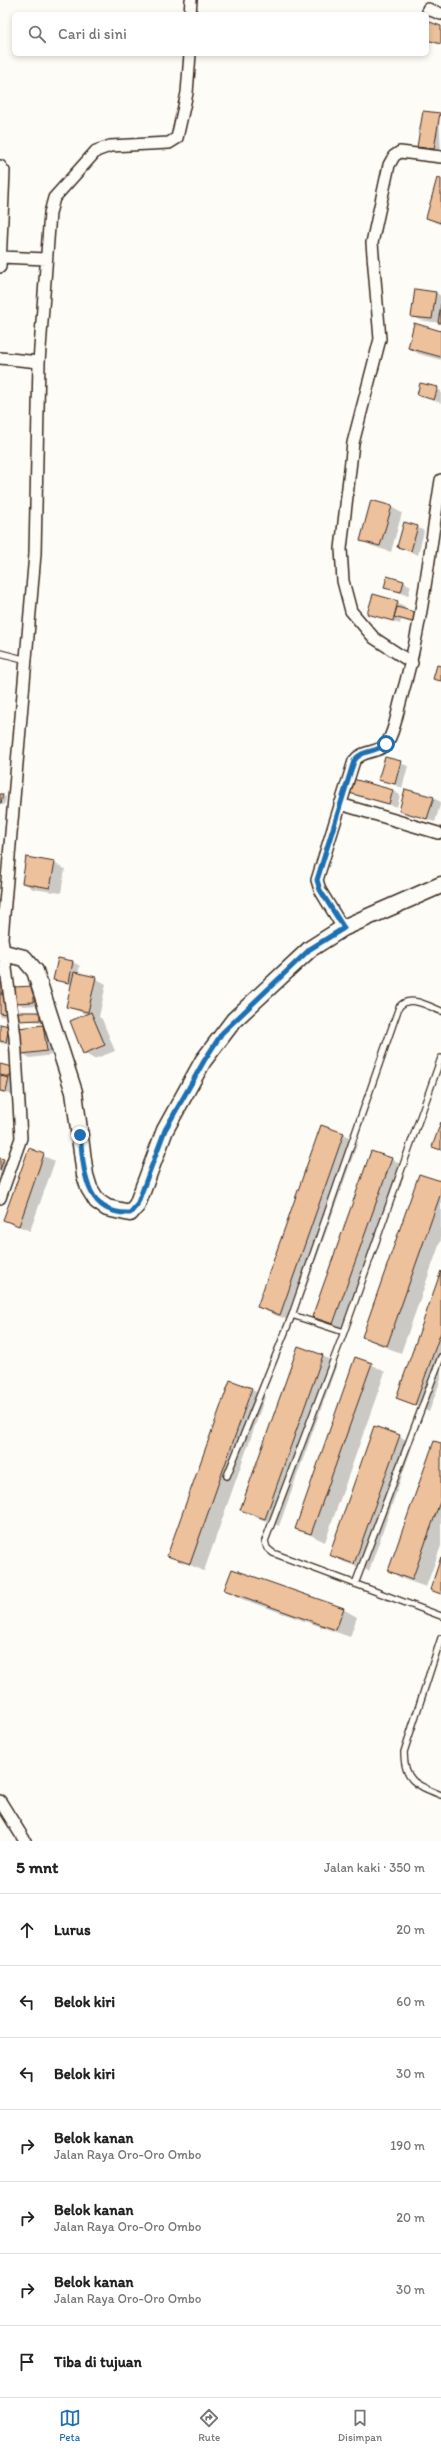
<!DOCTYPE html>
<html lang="id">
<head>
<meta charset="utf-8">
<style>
	:root { --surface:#fff; --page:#f2f2f2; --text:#222; --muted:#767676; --line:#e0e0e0; --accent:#1f6fb2 }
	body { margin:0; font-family:Itim,sans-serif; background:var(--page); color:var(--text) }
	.stop { position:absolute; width:12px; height:12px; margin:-9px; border:3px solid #1f6fb2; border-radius:50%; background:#fff }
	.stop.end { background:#1f6fb2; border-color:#fff; box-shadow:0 1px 4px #0008 }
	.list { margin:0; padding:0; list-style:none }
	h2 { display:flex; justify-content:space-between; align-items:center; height:52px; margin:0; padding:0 16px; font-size:17px }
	h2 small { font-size:13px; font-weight:400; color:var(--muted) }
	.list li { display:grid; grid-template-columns:26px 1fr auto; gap:12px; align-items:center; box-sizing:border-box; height:72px; padding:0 16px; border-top:1px solid var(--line) }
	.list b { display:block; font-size:15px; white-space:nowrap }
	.list p { margin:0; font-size:13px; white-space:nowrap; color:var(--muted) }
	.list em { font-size:13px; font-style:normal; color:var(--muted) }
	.icon { flex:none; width:22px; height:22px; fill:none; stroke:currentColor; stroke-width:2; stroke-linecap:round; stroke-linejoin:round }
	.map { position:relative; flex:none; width:441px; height:1841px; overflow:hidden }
	.search { position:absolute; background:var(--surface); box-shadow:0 2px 6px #0003; left:12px; right:12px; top:12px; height:44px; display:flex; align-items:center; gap:10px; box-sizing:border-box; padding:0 14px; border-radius:6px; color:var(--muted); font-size:15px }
	.sheet { height:556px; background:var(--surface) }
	nav { display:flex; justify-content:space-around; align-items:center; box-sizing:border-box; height:56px; border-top:1px solid var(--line); background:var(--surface); font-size:11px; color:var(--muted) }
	nav a { display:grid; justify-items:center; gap:2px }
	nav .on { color:var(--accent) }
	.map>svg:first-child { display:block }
	.shadow { fill:#0003 }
	.building { fill:#eec19d; stroke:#3b2a1e }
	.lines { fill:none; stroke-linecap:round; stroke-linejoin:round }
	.service-casing { stroke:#3b2a1e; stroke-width:8 }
	.minor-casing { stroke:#3b2a1e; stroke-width:14 }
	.secondary-casing { stroke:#3b2a1e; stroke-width:19 }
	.service { stroke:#fdfcf7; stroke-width:5.5 }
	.minor { stroke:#fdfcf7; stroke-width:11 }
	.secondary { stroke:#fdfcf7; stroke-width:16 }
	.route { stroke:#1f6fb2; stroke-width:5 }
</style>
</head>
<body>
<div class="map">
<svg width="441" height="1841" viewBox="0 0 441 1841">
	<rect width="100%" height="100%" fill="#fdfcf7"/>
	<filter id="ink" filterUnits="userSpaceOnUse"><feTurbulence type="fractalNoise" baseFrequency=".025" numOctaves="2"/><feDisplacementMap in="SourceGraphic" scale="8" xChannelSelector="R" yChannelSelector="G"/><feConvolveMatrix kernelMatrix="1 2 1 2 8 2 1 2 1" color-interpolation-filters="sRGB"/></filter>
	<g filter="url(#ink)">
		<path class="shadow" d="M427,23L441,27V45L427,40Z
			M439,114L441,153L426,150L419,146Z
			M441,180V225L427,218Z
			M435,292L441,296V323L419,320L412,316Z
			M441,332V360L419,354L409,348Z
			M437,388L441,391V403L418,395Z
			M391,507L402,513L391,552L372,546L361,540Z
			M417,527L424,531L418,555L398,547Z
			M404,582L411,586L408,596L386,587Z
			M373,595L405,606L404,610L423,626L401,620L400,624L368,613Z
			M385,758L408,766L402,788L380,779Z
			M353,780L393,791L400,795L397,807L357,796L350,792Z
			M0,795L6,797L4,805L0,804Z
			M433,798L441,802L435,822L400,811Z
			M54,863L65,869L61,893L33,889L23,882Z
			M73,962L80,966L78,974L95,978L106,984L99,1017L102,1019L115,1051L94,1059L84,1053L87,1015L67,1006L72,985L54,979Z
			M0,984L3,985L5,996L33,987L41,1005L23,1006L16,1002L13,1018L0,1016Z
			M39,1013L43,1015V1022L19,1020Z
			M0,1025L9,1027L13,1045L0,1043Z
			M43,1026L50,1031L53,1055L30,1058L23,1054L20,1029Z
			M0,1065L12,1068L13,1095L0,1092Z
			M322,1127L344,1134L358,1142L294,1322L272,1314L258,1306Z
			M29,1150L55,1161L30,1231L4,1220Z
			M0,1159L11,1164L4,1182L0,1180Z
			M392,1159L405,1167L347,1332L313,1317Z
			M441,1182V1240L401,1353L377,1344L363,1336Z
			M441,1273V1379L429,1412L397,1397Z
			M323,1356L337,1364L279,1526L255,1517L241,1509Z
			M371,1364L385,1372L325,1542L296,1528Z
			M251,1389L265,1397L204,1571L169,1556Z
			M399,1436L413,1444L369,1571L344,1562L330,1554Z
			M441,1445V1546L426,1587L403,1579L389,1571Z
			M225,1590L343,1609L357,1617L350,1637L239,1598Z"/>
		<path class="building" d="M427,21L441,26V44L427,40Z
			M423,111L440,113L434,149L417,147Z
			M437,178L441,179V223L426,218Z
			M415,289L436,292L432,319L411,317Z
			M441,304V323H438Z
			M414,323L441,331V357L408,348Z
			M420,383L438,387L434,400L417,395Z
			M371,500L392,506L380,546L360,541Z
			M404,522L418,526L411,551L397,547Z
			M387,576L404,581L401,592L384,588Z
			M373,594L398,601L393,621L367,614Z
			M397,607L418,613L416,623L394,617Z
			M437,665L441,666V681L433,679Z
			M385,757L401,761L395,784L378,780Z
			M353,779L393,790L389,804L349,793Z
			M405,789L434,797L427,819L399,811Z
			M0,794H3L1,803H0Z
			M26,857L55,862L50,888L22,883Z
			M58,958L73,961L69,983L53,980Z
			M74,972L96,977L88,1012L66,1007Z
			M0,983L3,984L2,993H0Z
			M34,986V1002L15,1003L14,987Z
			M0,994L9,996L6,1014L0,1013Z
			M18,1012H40V1020L18,1021Z
			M91,1012L105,1045L83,1054L70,1021Z
			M0,1024L9,1026L6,1042L0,1041Z
			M43,1025L47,1051L22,1054L19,1028Z
			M0,1064L12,1067L10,1077L0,1075Z
			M0,1076L9,1078L6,1092L0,1091Z
			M441,1122V1150L432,1147Z
			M321,1125L344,1133L280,1315L257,1307Z
			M29,1148L44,1154L19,1226L3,1220Z
			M371,1151L392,1158L333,1324L312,1317Z
			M0,1158L4,1159L0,1170Z
			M419,1174L441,1181V1193L387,1346L362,1337Z
			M441,1271V1332L415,1405L396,1398Z
			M298,1346L323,1355L265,1519L240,1510Z
			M355,1357L372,1363L311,1534L295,1529Z
			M230,1380L252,1388L190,1564L167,1556Z
			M374,1426L400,1435L354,1564L329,1555Z
			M434,1441L441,1443V1499L412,1580L388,1571Z
			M441,1557V1594L430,1590Z
			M232,1569L344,1608L336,1630L224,1590Z"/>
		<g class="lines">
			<g class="service-casing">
				<path id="service" d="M0,653L27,660
					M441,1058L344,1332L265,1541L267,1548L273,1553L441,1616
					M292,1315L344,1332
					M227,1476L292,1315L399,1007C409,994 428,1006 441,1011
					M355,1584L441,1357
					M441,1638L404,1752C404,1781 416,1785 441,1795"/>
			</g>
			<g class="minor-casing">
				<path id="minor" d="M428,9L441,14
					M190,14L191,0
					M0,166L4,171L0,267
					M1,257L46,259
					M0,358L39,362
					M412,663L374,638L351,611L343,581L341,549L353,443L380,339L372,243L389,165L394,156L400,152L441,157
					M340,804L438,833
					M343,928L320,890L317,880L354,761C363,749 379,754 387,743C395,731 397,713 401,699C422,628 429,554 441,480
					M0,1198L21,1138L15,1037L2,938L35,554L39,362L50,213L54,198L96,151L110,146L169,143L177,138L187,93L190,54
					M0,1801L25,1841"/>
			</g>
			<g class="secondary-casing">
				<path id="secondary" d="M0,952L24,958L35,971L74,1092L85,1175L89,1188L97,1201L107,1208L130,1213L137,1205L165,1130L203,1061L234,1020L310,949L343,928L441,885"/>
			</g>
			<use href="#service" class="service"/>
			<use href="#minor" class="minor"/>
			<use href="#secondary" class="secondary"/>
		</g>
	</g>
	<g class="lines" filter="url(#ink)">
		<path class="route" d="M80,1135C84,1169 84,1215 130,1213L137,1205L165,1130L204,1061L222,1033L310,949L344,928L320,890L317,880L354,761C362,749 376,753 386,744"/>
	</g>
</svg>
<div class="stop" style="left:386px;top:744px"></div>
<div class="stop end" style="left:80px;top:1135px"></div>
<div class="search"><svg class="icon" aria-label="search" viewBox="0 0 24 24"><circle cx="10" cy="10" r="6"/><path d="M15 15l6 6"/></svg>Cari di sini</div>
</div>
<section class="sheet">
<h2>5 mnt<small>Jalan kaki · 350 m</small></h2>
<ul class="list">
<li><svg class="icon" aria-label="ahead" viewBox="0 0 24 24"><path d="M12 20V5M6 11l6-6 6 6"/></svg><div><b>Lurus</b></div><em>20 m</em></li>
<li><svg class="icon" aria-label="left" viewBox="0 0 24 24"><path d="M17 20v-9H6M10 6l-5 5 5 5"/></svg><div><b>Belok kiri</b></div><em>60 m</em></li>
<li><svg class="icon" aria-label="left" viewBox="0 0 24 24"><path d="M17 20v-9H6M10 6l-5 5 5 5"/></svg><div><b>Belok kiri</b></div><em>30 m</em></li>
<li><svg class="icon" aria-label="right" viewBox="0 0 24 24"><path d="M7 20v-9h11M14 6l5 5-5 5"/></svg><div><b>Belok kanan</b><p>Jalan Raya Oro-Oro Ombo</p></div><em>190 m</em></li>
<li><svg class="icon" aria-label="right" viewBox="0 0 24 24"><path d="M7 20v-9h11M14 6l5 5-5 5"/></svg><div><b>Belok kanan</b><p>Jalan Raya Oro-Oro Ombo</p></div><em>20 m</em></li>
<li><svg class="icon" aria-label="right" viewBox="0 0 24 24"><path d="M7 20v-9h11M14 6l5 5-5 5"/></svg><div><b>Belok kanan</b><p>Jalan Raya Oro-Oro Ombo</p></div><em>30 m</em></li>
<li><svg class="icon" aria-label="arrive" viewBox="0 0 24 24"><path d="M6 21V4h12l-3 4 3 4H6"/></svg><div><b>Tiba di tujuan</b></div></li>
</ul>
</section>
<nav>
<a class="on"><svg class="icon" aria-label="map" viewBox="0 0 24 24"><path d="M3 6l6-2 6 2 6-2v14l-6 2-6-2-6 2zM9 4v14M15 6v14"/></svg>Peta</a>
<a><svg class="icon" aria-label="directions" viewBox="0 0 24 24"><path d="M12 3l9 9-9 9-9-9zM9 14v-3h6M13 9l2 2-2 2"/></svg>Rute</a>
<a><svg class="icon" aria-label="saved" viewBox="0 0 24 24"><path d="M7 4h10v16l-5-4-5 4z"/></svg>Disimpan</a>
</nav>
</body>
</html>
